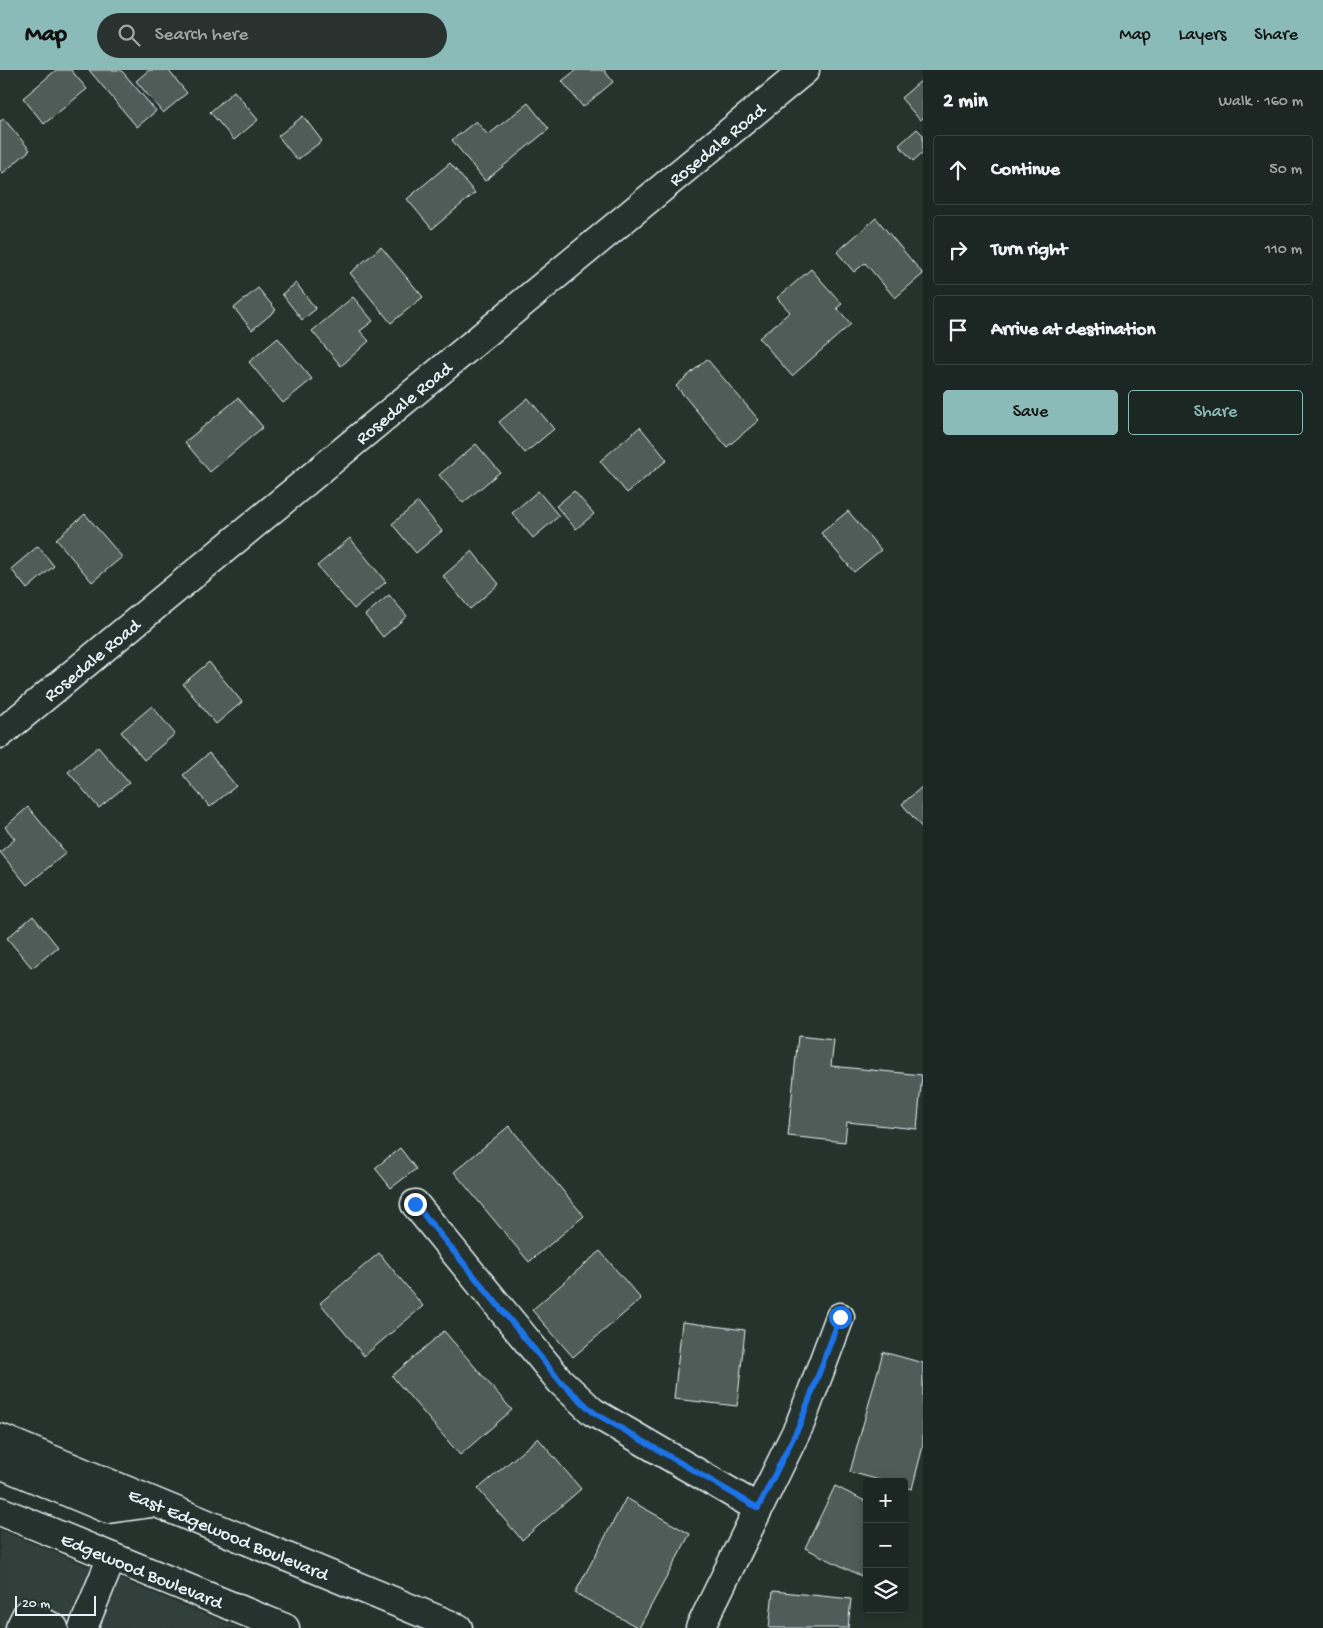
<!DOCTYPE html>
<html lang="en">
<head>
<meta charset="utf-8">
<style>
	:root { --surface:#1c2622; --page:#29322f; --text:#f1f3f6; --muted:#a0a5a5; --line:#3a4340; --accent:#8bbbb9 }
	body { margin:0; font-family:"Gochi Hand",sans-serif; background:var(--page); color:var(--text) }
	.controls { position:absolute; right:15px; bottom:15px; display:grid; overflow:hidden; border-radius:5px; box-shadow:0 2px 12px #0003 }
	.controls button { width:45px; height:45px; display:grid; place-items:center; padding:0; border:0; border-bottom:1px solid var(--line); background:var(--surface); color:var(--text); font:25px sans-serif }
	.scale { position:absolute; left:15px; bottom:12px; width:81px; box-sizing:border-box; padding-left:5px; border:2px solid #e8f1f8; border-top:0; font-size:14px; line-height:18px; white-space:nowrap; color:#e8f1f8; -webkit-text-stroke:4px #26332d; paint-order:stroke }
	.stop { position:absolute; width:15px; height:15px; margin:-11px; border:4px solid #1a73e8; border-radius:50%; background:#fff }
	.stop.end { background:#1a73e8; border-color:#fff; box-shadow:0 1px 5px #0008 }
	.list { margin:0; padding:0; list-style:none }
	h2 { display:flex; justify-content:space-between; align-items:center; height:65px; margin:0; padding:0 20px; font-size:21px }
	h2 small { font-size:16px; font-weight:400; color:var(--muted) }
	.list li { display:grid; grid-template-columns:32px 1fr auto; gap:15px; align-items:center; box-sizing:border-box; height:70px; margin:0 10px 10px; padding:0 10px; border:1px solid var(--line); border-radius:5px }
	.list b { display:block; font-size:19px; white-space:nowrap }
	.list em { font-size:16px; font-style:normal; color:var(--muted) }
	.actions { display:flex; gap:10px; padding:15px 20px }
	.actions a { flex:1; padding:11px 0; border:1px solid var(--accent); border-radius:5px; text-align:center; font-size:18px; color:var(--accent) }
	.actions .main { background:var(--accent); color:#111 }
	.icon { flex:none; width:28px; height:28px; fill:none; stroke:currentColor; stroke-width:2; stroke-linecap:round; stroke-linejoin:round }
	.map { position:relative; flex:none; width:923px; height:1558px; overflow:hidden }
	header { display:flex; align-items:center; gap:30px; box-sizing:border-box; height:70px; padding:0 25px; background:var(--accent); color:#111 }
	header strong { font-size:24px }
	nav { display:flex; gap:28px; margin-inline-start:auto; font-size:18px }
	.search { width:350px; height:45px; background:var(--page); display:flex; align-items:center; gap:12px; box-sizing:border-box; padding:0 18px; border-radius:28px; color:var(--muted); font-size:19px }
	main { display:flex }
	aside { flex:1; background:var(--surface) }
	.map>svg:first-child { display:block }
	.built { fill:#333f3a }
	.building { fill:#505c59; stroke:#e8f1f8 }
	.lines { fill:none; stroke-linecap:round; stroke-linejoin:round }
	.minor-casing { stroke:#e8f1f8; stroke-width:31 }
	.minor { stroke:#26332d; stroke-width:28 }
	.route { stroke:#1a73e8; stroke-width:6 }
	.labels { text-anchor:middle; stroke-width:5; stroke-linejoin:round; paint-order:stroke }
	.street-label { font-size:19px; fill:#e8f1f8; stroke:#26332d }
</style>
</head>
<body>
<header>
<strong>Map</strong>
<div class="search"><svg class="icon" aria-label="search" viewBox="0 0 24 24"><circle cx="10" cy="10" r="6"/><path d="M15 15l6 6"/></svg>Search here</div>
<nav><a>Map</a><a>Layers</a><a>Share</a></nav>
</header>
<main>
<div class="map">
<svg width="923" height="1558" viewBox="0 0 923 1558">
	<rect width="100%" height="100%" fill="#26332d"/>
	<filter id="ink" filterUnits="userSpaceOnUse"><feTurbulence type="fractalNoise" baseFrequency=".02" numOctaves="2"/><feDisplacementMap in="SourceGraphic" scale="10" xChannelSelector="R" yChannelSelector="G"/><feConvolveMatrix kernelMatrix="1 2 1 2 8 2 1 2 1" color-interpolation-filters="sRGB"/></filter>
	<g filter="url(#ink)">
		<path class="built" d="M0,1460L238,1558H0Z"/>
		<path class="building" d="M56,0H71L87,19L44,54L23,28Z
			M89,0H121L156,41L137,57Z
			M149,0H168L187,23L163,43L136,11Z
			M576,0H604L613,12L583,37L562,11Z
			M923,9V48L920,50L901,28Z
			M234,21L258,50L234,70L210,42Z
			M528,33L549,59L485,111L452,70L476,51L488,65Z
			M303,46L322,71L297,90L278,66Z
			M4,49L30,80L3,103L0,100V51Z
			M917,59L923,65V82L913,91L899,75Z
			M450,93L475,123L432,159L407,129Z
			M876,148L923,204L895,228L865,193L854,202L837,182Z
			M381,177L423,227L391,253L350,203Z
			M811,199L842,234L837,238L851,254L792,306L759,268L790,242L777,228Z
			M296,213L316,239L302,250L282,224Z
			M258,218L276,240L252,260L234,238Z
			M353,227L373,251L360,261L369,271L341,296L312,261Z
			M278,268L312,309L283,333L249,292Z
			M707,289L759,350L727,377L676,316Z
			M238,328L263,357L210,402L185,372Z
			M528,328L554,359L525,383L499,352Z
			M640,357L667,390L627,423L600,391Z
			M476,374L500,402L463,433L439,405Z
			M538,421L559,446L533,468L512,443Z
			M574,421L594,444L576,459L556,436Z
			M418,432L442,461L416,483L392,454Z
			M848,441L881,480L854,502L821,463Z
			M85,444L122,487L92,512L56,469Z
			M350,468L386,512L354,539L317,496Z
			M38,476L54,496L27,519L11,499Z
			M472,481L499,514L470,539L443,506Z
			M389,525L407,546L383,567L365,545Z
			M209,592L242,632L216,654L183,614Z
			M152,636L175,664L144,690L121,662Z
			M98,677L129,713L99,738L68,702Z
			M209,683L236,716L210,737L183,705Z
			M923,716V759L902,734Z
			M28,737L66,783L27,815L0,782L15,769L5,757Z
			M33,846L58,877L32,898L7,868Z
			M798,966L834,970L831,996L922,1005L917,1059L847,1052L845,1072L788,1066Z
			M509,1056L584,1146L529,1192L454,1102Z
			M400,1078L416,1099L391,1118L375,1098Z
			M600,1181L641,1229L573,1287L532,1240Z
			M379,1183L423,1236L364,1286L320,1233Z
			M682,1252L745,1260L737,1336L674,1329Z
			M444,1261L512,1340L460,1385L392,1306Z
			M883,1282L923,1293V1376L912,1419L904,1417V1412H887L850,1402Z
			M538,1368L581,1419L522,1470L478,1419Z
			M835,1416L867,1432V1499L863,1507L805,1478Z
			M626,1428L690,1464L639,1558L575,1523Z
			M773,1521L851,1529L848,1558H769Z"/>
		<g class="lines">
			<g class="minor-casing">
				<g id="minor">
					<path id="s1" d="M0,664L805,0"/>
					<path d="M415,1134L560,1311L593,1342L758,1438"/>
					<path id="s2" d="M0,1368L458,1558"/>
					<path d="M0,1394L108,1439L152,1433"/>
					<path id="s3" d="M0,1441L285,1558"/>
					<path d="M20,1558L27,1544L54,1558"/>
					<path d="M83,1558L112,1487"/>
					<path d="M700,1558L800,1354L840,1247"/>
				</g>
			</g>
			<use href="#minor" class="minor"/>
		</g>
	</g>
	<g class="lines" filter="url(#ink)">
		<path class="route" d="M415,1134L560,1311L593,1342L758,1438L800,1354L840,1247"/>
	</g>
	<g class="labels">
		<g class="street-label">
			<text dy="7" stroke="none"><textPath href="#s1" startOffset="928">Rosedale Road</textPath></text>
			<text dy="7" stroke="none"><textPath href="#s1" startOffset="522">Rosedale Road</textPath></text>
			<text dy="7" stroke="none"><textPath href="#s1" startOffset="118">Rosedale Road</textPath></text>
			<text dy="7" stroke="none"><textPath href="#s2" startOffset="248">East Edgewood Boulevard</textPath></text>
			<text dy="7" stroke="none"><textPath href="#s3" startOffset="154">Edgewood Boulevard</textPath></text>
		</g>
	</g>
</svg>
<div class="controls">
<button>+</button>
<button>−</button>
<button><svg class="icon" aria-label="layers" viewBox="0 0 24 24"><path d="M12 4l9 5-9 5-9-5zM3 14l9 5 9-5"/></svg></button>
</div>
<div class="scale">20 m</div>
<div class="stop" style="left:840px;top:1247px"></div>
<div class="stop end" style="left:415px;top:1134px"></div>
</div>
<aside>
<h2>2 min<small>Walk · 160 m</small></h2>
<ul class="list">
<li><svg class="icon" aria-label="ahead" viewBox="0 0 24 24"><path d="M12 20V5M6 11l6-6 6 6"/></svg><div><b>Continue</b></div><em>50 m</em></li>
<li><svg class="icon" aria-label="right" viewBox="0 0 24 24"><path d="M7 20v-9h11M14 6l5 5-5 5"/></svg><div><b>Turn right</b></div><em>110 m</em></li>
<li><svg class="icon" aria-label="arrive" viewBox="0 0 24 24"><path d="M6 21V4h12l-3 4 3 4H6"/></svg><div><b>Arrive at destination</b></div></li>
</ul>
<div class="actions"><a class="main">Save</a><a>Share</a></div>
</aside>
</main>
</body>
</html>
